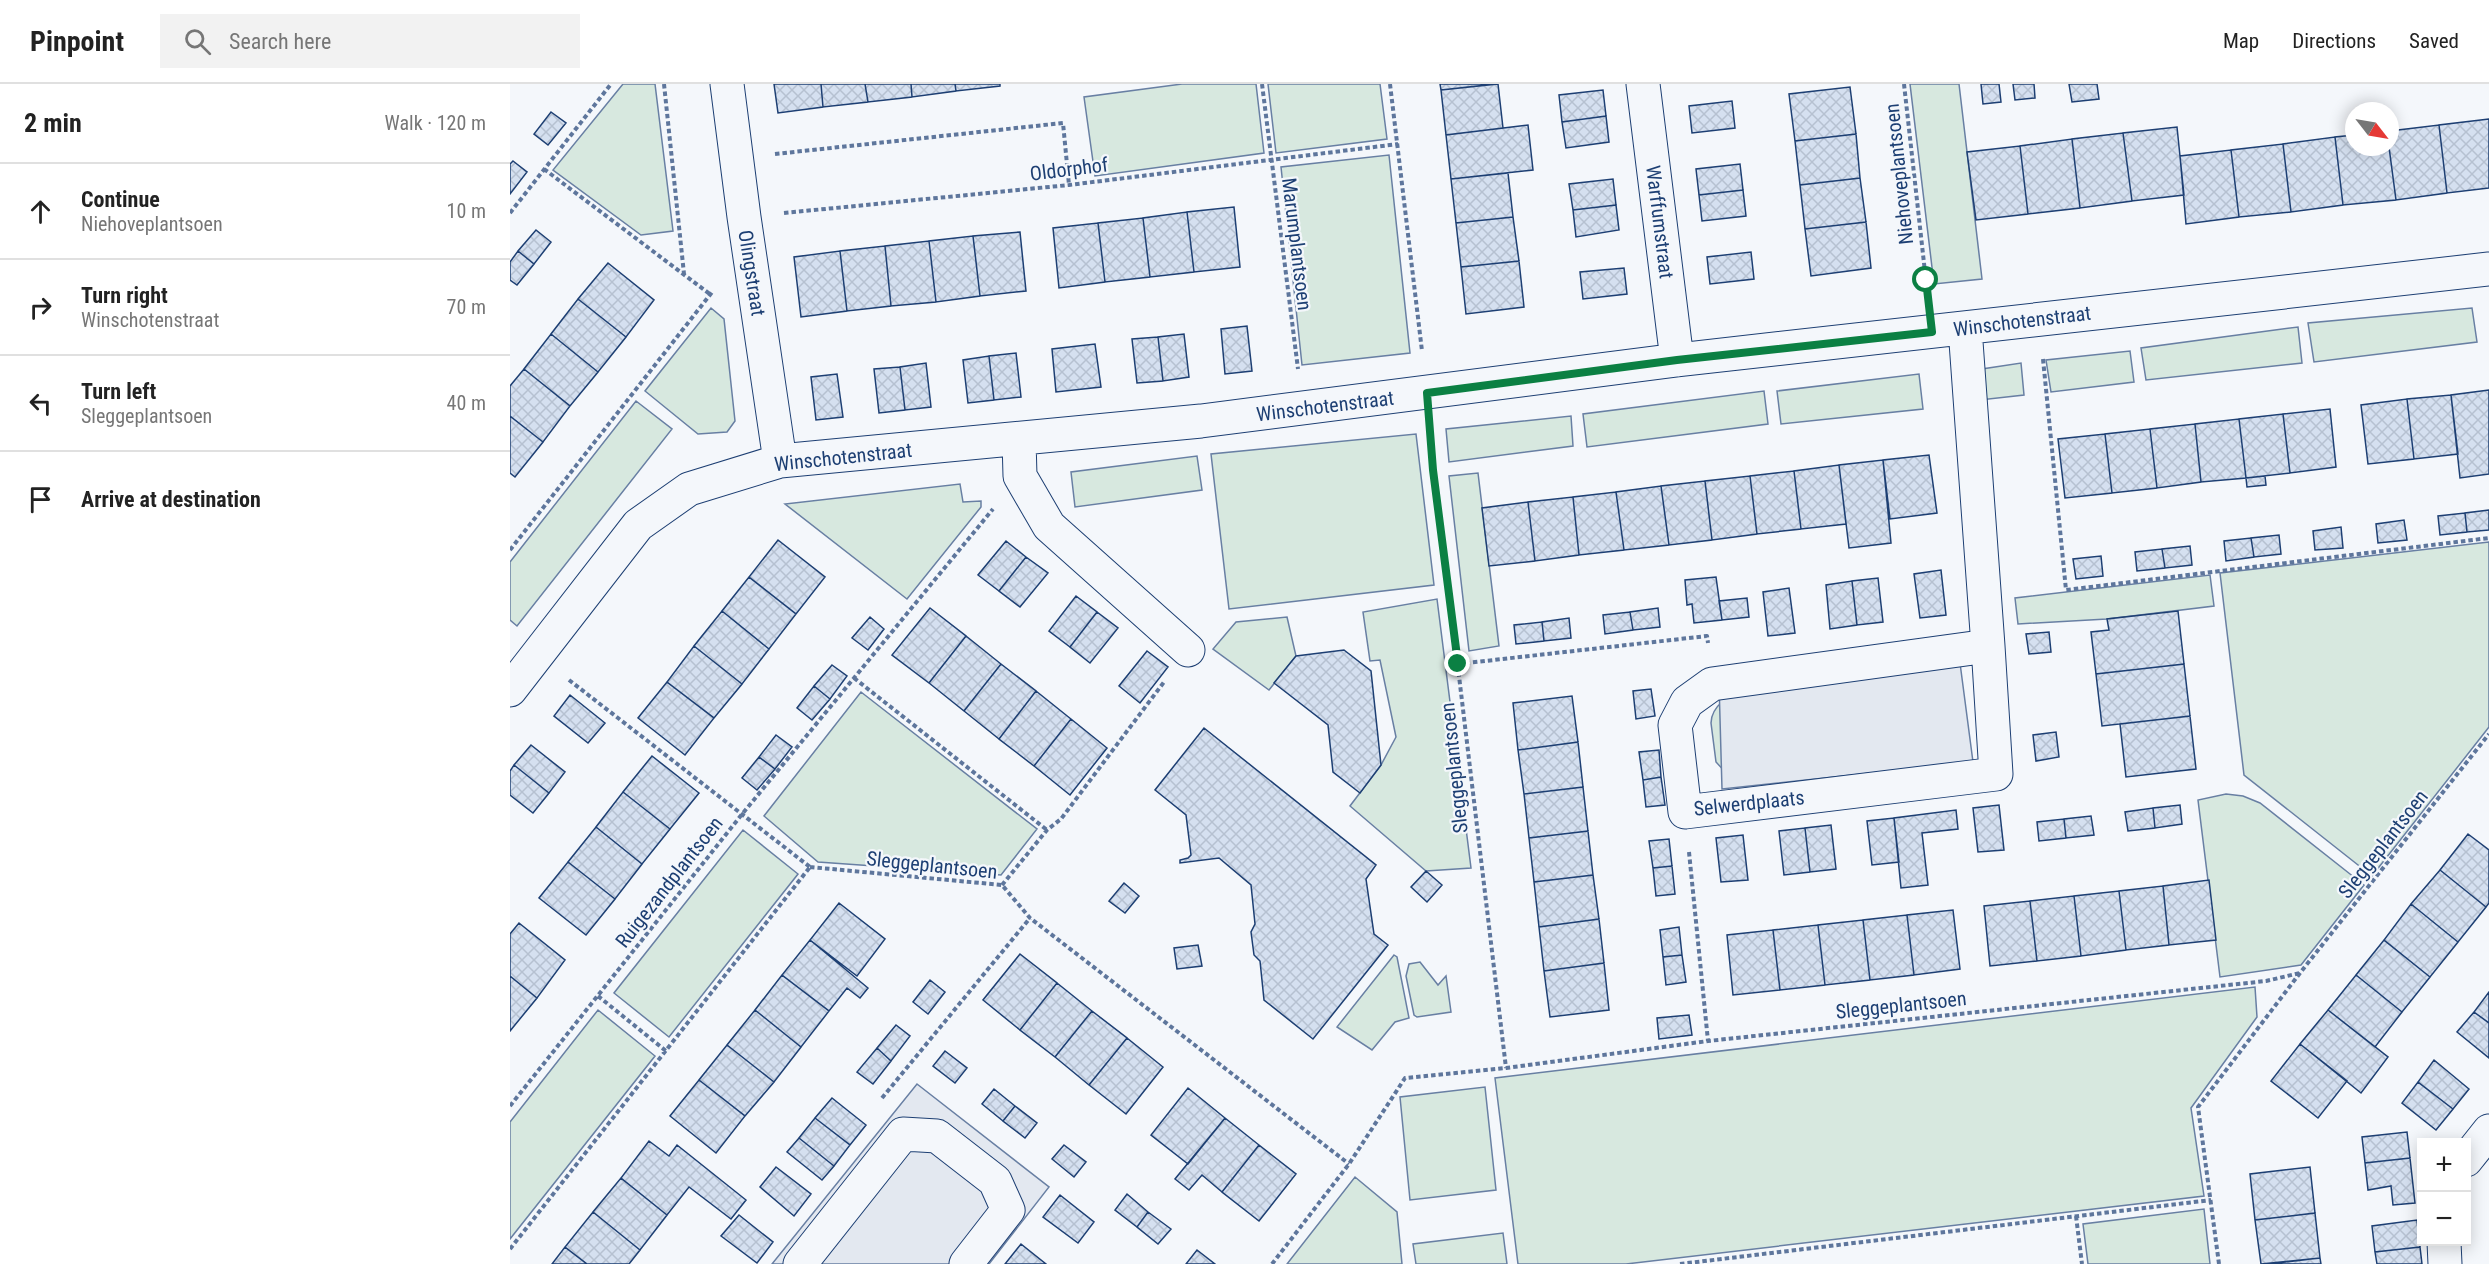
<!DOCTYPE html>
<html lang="en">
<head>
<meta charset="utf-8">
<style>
	:root { --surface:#fff; --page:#f2f2f2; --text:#222; --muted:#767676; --line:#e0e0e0 }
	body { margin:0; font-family:"Roboto Condensed",sans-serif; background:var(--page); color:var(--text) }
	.controls { position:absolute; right:18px; bottom:18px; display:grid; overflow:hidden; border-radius:0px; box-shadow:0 3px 15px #0003 }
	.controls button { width:54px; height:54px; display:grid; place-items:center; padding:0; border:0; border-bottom:2px solid var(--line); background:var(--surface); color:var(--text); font:30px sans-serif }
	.compass { position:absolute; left:1835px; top:18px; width:54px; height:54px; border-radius:50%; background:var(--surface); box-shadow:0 3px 15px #0003; rotate:121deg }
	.stop { position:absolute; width:18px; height:18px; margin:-14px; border:4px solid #0b8043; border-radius:50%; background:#fff }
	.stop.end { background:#0b8043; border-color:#fff; box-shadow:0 2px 6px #0008 }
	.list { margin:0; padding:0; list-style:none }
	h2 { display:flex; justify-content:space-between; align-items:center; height:78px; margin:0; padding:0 24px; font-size:26px }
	h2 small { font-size:20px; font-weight:400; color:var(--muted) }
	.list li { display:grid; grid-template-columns:39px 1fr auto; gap:18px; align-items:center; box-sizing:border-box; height:96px; padding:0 24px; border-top:2px solid var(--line) }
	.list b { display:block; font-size:22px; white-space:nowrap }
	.list p { margin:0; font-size:20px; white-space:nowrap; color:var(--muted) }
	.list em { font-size:20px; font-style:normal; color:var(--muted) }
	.icon { flex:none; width:33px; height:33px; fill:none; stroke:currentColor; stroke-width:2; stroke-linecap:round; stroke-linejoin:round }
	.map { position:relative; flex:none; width:1979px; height:1180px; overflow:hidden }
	header { display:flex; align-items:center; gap:36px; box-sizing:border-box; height:84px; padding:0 30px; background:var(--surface); border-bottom:2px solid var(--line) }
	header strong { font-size:28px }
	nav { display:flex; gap:33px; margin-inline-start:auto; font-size:21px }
	.search { width:420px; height:54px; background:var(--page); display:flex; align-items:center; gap:15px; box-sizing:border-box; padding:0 21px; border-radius:0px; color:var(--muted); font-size:22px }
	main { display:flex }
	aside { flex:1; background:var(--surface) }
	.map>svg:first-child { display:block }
	.green { fill:#d7e8df; stroke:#687fa3; stroke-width:1.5 }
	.parking { fill:#e3e8f0; stroke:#687fa3; stroke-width:1.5 }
	.building { fill:url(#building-cross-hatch); stroke:#1d3f73; stroke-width:1.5 }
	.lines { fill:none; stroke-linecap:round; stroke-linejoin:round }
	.minor-casing { stroke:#1d3f73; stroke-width:35 }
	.path { stroke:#5e769c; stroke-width:4; stroke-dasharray:4.5 3; stroke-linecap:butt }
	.minor { stroke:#f4f7fb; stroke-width:33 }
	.route { stroke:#0b8043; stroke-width:8 }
	.labels { text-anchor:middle; stroke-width:4.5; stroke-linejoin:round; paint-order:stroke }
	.street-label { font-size:20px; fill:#1d3f73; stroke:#f4f7fb }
</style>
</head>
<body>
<header>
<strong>Pinpoint</strong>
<div class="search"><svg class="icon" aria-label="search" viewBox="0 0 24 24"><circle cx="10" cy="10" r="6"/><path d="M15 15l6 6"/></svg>Search here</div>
<nav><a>Map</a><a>Directions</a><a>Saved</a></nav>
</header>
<main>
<aside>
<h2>2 min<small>Walk · 120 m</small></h2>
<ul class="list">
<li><svg class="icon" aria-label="ahead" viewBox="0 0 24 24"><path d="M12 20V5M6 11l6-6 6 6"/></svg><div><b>Continue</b><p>Niehoveplantsoen</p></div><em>10 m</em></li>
<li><svg class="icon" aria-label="right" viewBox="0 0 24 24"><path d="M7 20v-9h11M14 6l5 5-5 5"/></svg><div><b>Turn right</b><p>Winschotenstraat</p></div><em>70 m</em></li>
<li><svg class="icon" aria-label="left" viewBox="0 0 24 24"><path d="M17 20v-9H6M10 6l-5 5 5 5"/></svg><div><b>Turn left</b><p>Sleggeplantsoen</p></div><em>40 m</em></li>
<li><svg class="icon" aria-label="arrive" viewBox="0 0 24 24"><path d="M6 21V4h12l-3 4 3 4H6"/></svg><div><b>Arrive at destination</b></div></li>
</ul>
</aside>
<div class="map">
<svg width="1979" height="1180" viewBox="0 0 1979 1180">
	<defs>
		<pattern id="building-cross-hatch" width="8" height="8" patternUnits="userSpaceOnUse" patternTransform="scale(1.5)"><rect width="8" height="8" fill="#d5e0f0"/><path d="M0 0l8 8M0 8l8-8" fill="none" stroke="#b6c1d1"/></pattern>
	</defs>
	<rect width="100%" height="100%" fill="#f4f7fb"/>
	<path class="green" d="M113,0H145L163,147L131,151L43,86Z
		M672,0H746L754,69L585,92L574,13Z
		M758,0H870L877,55L766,69Z
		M1400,0H1449L1472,195L1424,200Z
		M879,71L900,269L792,281L771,83Z
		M201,224L214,235L225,337L217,348L188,350L135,307Z
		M1962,224L1967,258L1804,278L1798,239Z
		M1788,243L1792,279L1636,296L1631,264Z
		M1620,267L1624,298L1541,308L1536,276Z
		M1511,279L1514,311L1470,316L1472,285Z
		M1409,290L1413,325L1271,340L1267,307Z
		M1254,307L1258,340L1077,363L1073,330Z
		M126,317L162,345L7,542L0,536V478Z
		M1061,332L1063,362L939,378L936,345Z
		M906,350L924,501L719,525L701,370Z
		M687,372L692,406L565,423L561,388Z
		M968,389L989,562L959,567L939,392Z
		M450,400L453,418L471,417V423L397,515L275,420Z
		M1979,458V643L1862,792L1734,691L1710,489Z
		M1700,491L1704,522L1597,535L1508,540L1505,514Z
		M927,515L961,784L916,787L840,722L871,681L886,653L870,576L860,577L853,528Z
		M777,533L786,572L759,606L703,565L726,538Z
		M351,608L527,745L491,791L308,778L254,732Z
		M1213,617L1218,691L1206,678L1201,639C1201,630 1206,623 1213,617Z
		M1716,710L1733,712L1750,719L1854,801L1791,881L1710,893L1688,716Z
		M233,746L288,790L159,953L104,909Z
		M884,871L887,873L899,934L885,938L862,966L827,943Z
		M910,878L928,901L936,892L941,928L907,933L904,931L896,892L899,880Z
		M1745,903L1747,933L1681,1024L1694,1112L1116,1180H1008L985,994Z
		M88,926L145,972L0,1155V1038Z
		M975,1003L986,1106L900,1116L890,1013Z
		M845,1093L887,1128L892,1180H777Z
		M1694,1125L1700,1180H1578L1573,1140Z
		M993,1149L997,1180H906L903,1160Z"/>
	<path class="parking" d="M1450,579L1463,678L1212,705L1209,599Z
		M407,1000L539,1103L479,1180H262Z"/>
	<path class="building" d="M264,0H311L313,23L268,29Z
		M311,0H355L358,18L313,23Z
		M355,0H401L402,13L358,18Z
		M401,0H445L446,7L402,13Z
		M445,0H490V2L446,7Z
		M930,0H985L931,6Z
		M988,0L993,44L936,51L931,6Z
		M1471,0H1489L1491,18L1473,20Z
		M1503,0H1524L1525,14L1505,16Z
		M1559,0H1587L1589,15L1562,18Z
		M1340,3L1346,50L1285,57L1279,10Z
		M1093,6L1096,32L1052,38L1049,11Z
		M1222,17L1225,44L1182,49L1179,22Z
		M41,28L56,39L38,61L24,50Z
		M1096,32L1099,58L1056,64L1052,38Z
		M1979,35V104L1937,109L1929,41Z
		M1018,41L1023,86L941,95L936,51Z
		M1929,41L1937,109L1886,116L1879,63L1880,47Z
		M1667,43L1674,111L1622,117L1613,49Z
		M1613,49L1622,117L1570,124L1562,55Z
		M1346,50L1350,94L1290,101L1285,57Z
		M1844,51V63H1879L1886,116L1833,121L1825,53Z
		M1825,53L1833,121L1781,128L1773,60Z
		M1562,55L1570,124L1518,130L1510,62Z
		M1773,60L1781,128L1729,133L1721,66Z
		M1510,62L1518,130L1466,136L1457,68Z
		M1721,66L1729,133L1676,140L1670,72Z
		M3,77L17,88L0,110V80Z
		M1230,80L1233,106L1189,111L1186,85Z
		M998,89L1003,133L946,139L941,95Z
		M1350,94L1356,138L1295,145L1290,101Z
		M1103,95L1106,121L1063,126L1059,100Z
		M1233,106L1236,132L1192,137L1189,111Z
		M1106,121L1109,146L1066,153L1063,126Z
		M724,123L730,183L684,188L677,128Z
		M677,128L684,188L640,193L633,134Z
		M1003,133L1009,177L951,183L946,139Z
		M633,134L640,193L595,198L588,139Z
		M1356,138L1361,184L1301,192L1295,145Z
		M588,139L595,198L549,204L543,144Z
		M26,146L41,158L24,180L8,167Z
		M510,148L516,207L470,212L463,152Z
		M463,152L470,212L426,218L419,157Z
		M419,157L426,218L381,222L375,162Z
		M375,162L381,222L337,227L330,167Z
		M8,167L24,180L7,201L0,196V178Z
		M330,167L337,227L291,233L284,173Z
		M1241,168L1244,195L1200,200L1197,173Z
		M1009,177L1014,223L956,230L951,183Z
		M98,179L144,216L116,253L68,215Z
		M1114,184L1117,210L1073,215L1070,188Z
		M68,215L116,253L88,288L41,250Z
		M737,242L742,287L715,290L711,245Z
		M41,250L88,288L60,322L14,285Z
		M674,250L679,293L653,297L648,253Z
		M648,253L653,297L627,299L622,255Z
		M585,260L591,303L546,308L542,265Z
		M506,269L511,313L484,316L479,272Z
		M479,272L484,316L458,319L453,276Z
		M416,279L421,323L395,326L390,283Z
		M390,283L395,326L369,329L364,285Z
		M14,285L60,322L33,358L0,332V302Z
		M327,290L333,333L306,336L301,293Z
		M1979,306V390L1950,394L1941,311Z
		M1941,311L1948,370L1904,375L1897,315Z
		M1897,315L1904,375L1858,380L1851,321Z
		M1820,325L1826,383L1780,389L1773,330Z
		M1773,330L1780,389L1736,394L1729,335Z
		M0,332L33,358L5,393L0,389Z
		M1729,335L1736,394L1691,398L1685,340Z
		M1685,340L1691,398L1647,404L1640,345Z
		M1640,345L1647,404L1602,409L1595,350Z
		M1595,350L1602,409L1555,414L1548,355Z
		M1419,371L1427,429L1380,435L1373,376Z
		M1373,376L1381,459L1339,464L1329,381Z
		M1329,381L1336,440L1291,445L1284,387Z
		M1284,387L1291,445L1247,450L1240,392Z
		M1240,392L1247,450L1202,456L1195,397Z
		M1755,392L1756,401L1737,403L1736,394Z
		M1195,397L1202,456L1159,461L1151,402Z
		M1151,402L1159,461L1114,466L1106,408Z
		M1106,408L1114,466L1069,471L1063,413Z
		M1063,413L1069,471L1025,477L1018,418Z
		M1018,418L1025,477L979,482L972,424Z
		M1979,426V446L1957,448L1955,429Z
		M1955,429L1957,448L1930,451L1928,432Z
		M1894,436L1897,456L1868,459L1866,440Z
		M1831,443L1833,464L1805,466L1803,447Z
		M1769,451L1771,470L1744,473L1741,454Z
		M1741,454L1744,473L1716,477L1714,457Z
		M268,456L315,493L286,530L239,493Z
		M496,457L516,473L489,507L468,491Z
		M1680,462L1682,481L1655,484L1652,465Z
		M1652,465L1655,484L1627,487L1625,468Z
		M1591,472L1593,492L1566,495L1563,475Z
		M516,473L538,489L510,523L489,507Z
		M1431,486L1436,531L1410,534L1404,490Z
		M239,493L286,530L259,565L212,527Z
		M1206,493L1212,536L1184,539L1182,520L1177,521L1175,496Z
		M1368,494L1373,538L1347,541L1342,497Z
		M1342,497L1347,541L1320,545L1316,501Z
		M1279,504L1285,549L1258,552L1253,508Z
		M566,512L587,528L560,563L539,547Z
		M1237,514L1239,533L1212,536L1209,517Z
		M420,524L456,552L419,599L382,571Z
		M1148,524L1150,543L1123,546L1120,528Z
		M212,527L259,565L232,600L184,562Z
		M1668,527L1674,580L1586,590L1581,548L1599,546L1597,535Z
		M587,528L608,544L580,579L560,563Z
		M1120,528L1123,546L1095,550L1093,531Z
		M360,533L374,545L358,566L342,554Z
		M1059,534L1061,554L1034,557L1032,538Z
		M1032,538L1034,557L1006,560L1004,541Z
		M1539,548L1541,568L1519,570L1516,550Z
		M456,552L491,580L454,627L419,599Z
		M184,562L232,600L204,634L157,598Z
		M834,566L861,587L871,681L850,709L823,688L818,641L764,599L786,572Z
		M637,567L658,583L630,619L609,602Z
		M491,580L526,607L489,655L454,627Z
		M1674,580L1680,632L1592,642L1586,590Z
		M322,581L337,592L320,615L304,602Z
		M157,598L204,634L175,671L128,634Z
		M304,602L320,615L302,636L287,624Z
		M1141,605L1145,632L1126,635L1123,607Z
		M526,607L561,635L524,682L489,655Z
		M60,611L95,639L78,659L44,632Z
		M1062,612L1068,658L1008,666L1003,619Z
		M1680,632L1686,685L1616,693L1610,640Z
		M561,635L597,664L560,711L524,682Z
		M694,644L866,781L856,795L864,850L878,861L803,955L754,916L750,877L744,871L741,848L745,840L741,801L709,774L670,779V776L678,774L681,771L676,731L645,706Z
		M1546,648L1549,673L1526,677L1523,651Z
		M266,651L282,663L265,685L249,673Z
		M1068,658L1073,703L1014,710L1008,666Z
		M21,661L55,688L39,709L4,681Z
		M1149,666L1151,693L1133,696L1129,668Z
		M142,672L189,709L160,745L113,708Z
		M249,673L265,685L247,706L232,694Z
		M4,681L39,709L23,729L0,711V687Z
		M1151,693L1155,721L1136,723L1133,696Z
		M1073,703L1078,747L1019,754L1014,710Z
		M113,708L160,745L132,780L86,743Z
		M1489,721L1494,766L1468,768L1463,724Z
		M1670,721L1672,740L1645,744L1643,724Z
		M1643,724L1645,744L1618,747L1615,728Z
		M1446,726L1448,745L1412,749L1418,801L1391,804L1384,734Z
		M1581,732L1584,751L1556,754L1554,735Z
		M1384,734L1389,778L1362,781L1357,737Z
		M1554,735L1556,754L1529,757L1527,738Z
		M1321,741L1326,785L1300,788L1295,744Z
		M86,743L132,780L105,815L58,778Z
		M1295,744L1300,788L1274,791L1269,747Z
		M1078,747L1083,791L1024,798L1019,754Z
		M1958,750L1979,766V819L1976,823L1930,786Z
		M1233,751L1238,796L1211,798L1206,754Z
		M1159,755L1162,782L1143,784L1139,757Z
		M58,778L105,815L76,851L29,814Z
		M1162,782L1165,810L1146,812L1143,784Z
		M1930,786L1976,823L1948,858L1901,820Z
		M916,787L932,801L917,818L901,803Z
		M1083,791L1089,835L1029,843L1024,798Z
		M1699,796L1706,856L1659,861L1653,802Z
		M614,799L629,812L615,829L599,817Z
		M1653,802L1659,861L1616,866L1609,807Z
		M1609,807L1616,866L1571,872L1564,812Z
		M1564,812L1571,872L1527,877L1520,817Z
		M1520,817L1527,877L1480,882L1474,822Z
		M329,819L375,855L347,892L300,856Z
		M1901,820L1948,858L1920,893L1874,856Z
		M1443,826L1450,885L1404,891L1397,831Z
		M1397,831L1404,891L1360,896L1353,836Z
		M1089,835L1094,879L1034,887L1029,843Z
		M1353,836L1360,896L1315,901L1308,841Z
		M9,839L55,876L27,914L0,892V850Z
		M1308,841L1315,901L1270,906L1263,846Z
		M1169,843L1172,871L1153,873L1150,846Z
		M1263,846L1270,906L1223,911L1217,851Z
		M300,856L358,904L350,914L337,904L319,927L272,891Z
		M1874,856L1920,893L1892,928L1846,891Z
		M688,861L692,882L667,885L664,864Z
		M510,870L547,899L510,946L473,916Z
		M1172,871L1176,898L1156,901L1153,873Z
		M1094,879L1099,926L1040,933L1034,887Z
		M272,891L319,927L291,963L245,926Z
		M1846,891L1892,928L1865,963L1818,926Z
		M0,892L27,914L0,947Z
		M420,896L435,908L418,930L403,918Z
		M547,899L582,927L545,973L510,946Z
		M1979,908V939L1964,928Z
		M245,926L291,963L264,998L217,961Z
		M1818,926L1878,973L1851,1009L1790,960Z
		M582,927L617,954L579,1001L545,973Z
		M1964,928L1979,939V974L1947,948Z
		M1179,931L1182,951L1149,955L1147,934Z
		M386,941L400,952L381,977L367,964Z
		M617,954L653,983L616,1030L579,1001Z
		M1790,960L1837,997L1808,1034L1761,997Z
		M217,961L264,998L235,1032L189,996Z
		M367,964L381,977L363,1000L347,988Z
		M435,967L457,984L445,999L423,982Z
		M1924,976L1959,1005L1943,1025L1908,998Z
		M189,996L235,1032L206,1069L160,1032Z
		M1908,998L1943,1025L1926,1046L1892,1019Z
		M678,1004L715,1034L678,1080L641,1051Z
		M484,1005L505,1022L493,1037L472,1020Z
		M322,1014L356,1041L340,1061L305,1034Z
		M505,1022L527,1039L515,1054L493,1037Z
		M305,1034L340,1061L324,1082L289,1054Z
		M715,1034L749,1061L712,1108L692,1091L679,1106L665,1095Z
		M1897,1048L1900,1074L1855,1079L1852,1053Z
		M289,1054L324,1082L312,1096L277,1068Z
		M139,1057L159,1072L167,1061L236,1116L221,1135L179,1103L157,1131L111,1094Z
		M554,1061L576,1078L564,1093L542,1075Z
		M749,1061L786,1090L749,1137L712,1108Z
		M1900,1074L1905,1119L1883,1121L1881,1102L1858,1106L1855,1079Z
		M266,1083L301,1110L284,1132L250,1103Z
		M1800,1083L1805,1129L1745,1136L1740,1090Z
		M111,1094L157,1131L130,1166L83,1128Z
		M617,1110L638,1128L627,1143L605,1126Z
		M550,1111L584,1138L568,1159L533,1133Z
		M83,1128L130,1166L119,1180H77L55,1163Z
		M638,1128L661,1145L648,1160L627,1143Z
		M1805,1129L1810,1174L1751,1180L1745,1136Z
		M229,1131L263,1158L247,1179L211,1152Z
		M1907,1136L1910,1163L1865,1168L1862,1142Z
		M511,1160L536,1180H495Z
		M55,1163L77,1180H42Z
		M1910,1163L1912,1180H1867L1865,1168Z
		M687,1166L705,1180H676Z
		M1810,1174L1811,1180H1758Z"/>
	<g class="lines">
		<g class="minor-casing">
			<path id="minor" d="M217,0L234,133L270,377
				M1133,0L1167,276
				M1455,244L1478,562L1202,600L1177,618L1165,641L1175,728L1486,690L1478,562
				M509,356L510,392L539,442L678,566
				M0,606L128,441L179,405L270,377L691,337L1167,276L1979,185
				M1956,1076L1979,1047
				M1934,1158L1935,1180
				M290,1180L393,1050L427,1052L485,1097L498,1126L456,1180"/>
		</g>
		<path class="path" d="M154,0L174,190
			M752,0L788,285
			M880,0L912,267
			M1394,0L1417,206
			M265,70L553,39L559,101
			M34,85L201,211
			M0,129L101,0
			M274,129L559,101L888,60
			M1533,275L1556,506L1979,454
			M920,350L996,984
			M0,466L203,207
			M948,580L1197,552L1198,559
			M344,594L537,746
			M59,596L300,783
			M1179,768L1198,957
			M300,783L492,801L520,834L839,1080
			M492,801L537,746L551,735L654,598
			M88,912L156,967
			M372,1014L520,834
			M0,1022L233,729L483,425
			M1566,1132L1572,1180
			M0,1165L300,783
			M762,1180L839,1080L895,994L996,984L1198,957L1756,897L1790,889
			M1170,1180L1701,1116
			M1709,1180L1688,1023L1790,889L1979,650"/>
		<use href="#minor" class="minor"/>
	</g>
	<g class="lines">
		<path class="route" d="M948,580L923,386L917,309L1167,276L1422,248L1416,196"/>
	</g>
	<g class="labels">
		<g class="street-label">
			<text transform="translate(559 85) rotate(-7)" y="7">Oldorphof</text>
			<text transform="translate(1389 90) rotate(-96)" y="7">Niehoveplantsoen</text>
			<text transform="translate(1150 138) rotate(83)" y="7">Warffumstraat</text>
			<text transform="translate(787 160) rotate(83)" y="7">Marumplantsoen</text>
			<text transform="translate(242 189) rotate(81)" y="7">Olingstraat</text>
			<text transform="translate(1512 237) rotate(-7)" y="7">Winschotenstraat</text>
			<text transform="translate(815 322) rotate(-7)" y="7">Winschotenstraat</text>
			<text transform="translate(333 373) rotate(-6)" y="7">Winschotenstraat</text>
			<text transform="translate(944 684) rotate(-96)" y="7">Sleggeplantsoen</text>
			<text transform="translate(1239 719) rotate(-6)" y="7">Selwerdplaats</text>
			<text transform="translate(1873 760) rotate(-52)" y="7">Sleggeplantsoen</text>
			<text transform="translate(422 781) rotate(6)" y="7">Sleggeplantsoen</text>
			<text transform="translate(159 798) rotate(-52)" y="7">Ruigezandplantsoen</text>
			<text transform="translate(1391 921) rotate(-6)" y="7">Sleggeplantsoen</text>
		</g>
	</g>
</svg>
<div class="controls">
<button>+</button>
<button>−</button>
</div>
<svg class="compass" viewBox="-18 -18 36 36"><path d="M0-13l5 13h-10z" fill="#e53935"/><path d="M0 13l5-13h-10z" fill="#767676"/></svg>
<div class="stop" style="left:1416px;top:196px"></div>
<div class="stop end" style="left:948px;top:580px"></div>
</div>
</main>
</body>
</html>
